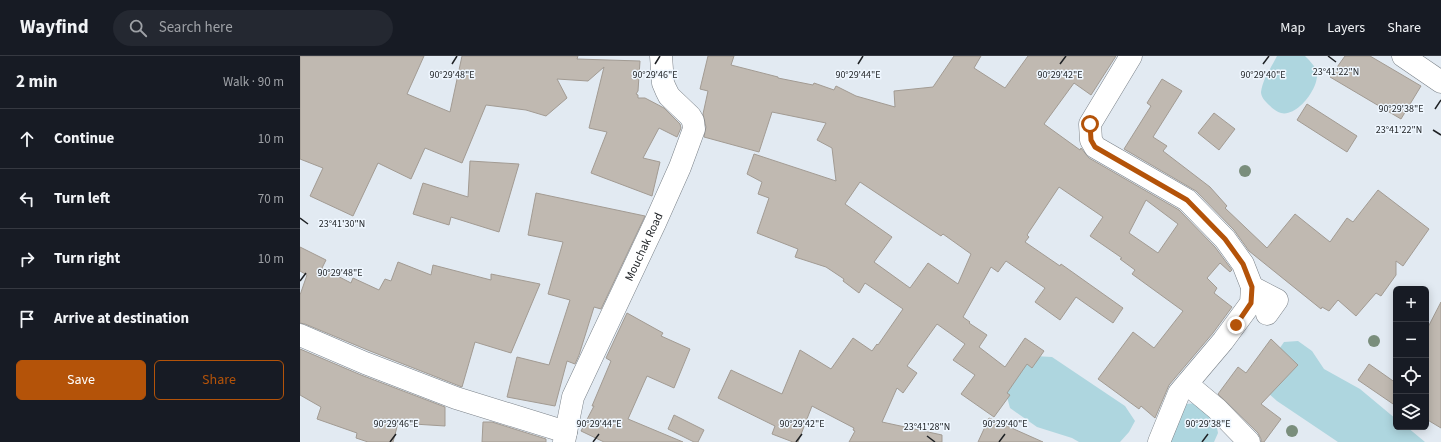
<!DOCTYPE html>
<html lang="en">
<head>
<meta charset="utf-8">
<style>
	:root { --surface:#171b24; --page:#242831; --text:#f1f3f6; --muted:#9ea1a6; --line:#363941; --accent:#b45309 }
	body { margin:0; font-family:"Source Sans 3",sans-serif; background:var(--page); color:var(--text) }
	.controls { position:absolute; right:12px; bottom:12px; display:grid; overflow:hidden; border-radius:6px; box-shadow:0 2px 10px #0003 }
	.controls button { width:36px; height:36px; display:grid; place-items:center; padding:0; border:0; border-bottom:1px solid var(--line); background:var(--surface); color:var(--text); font:20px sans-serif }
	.stop { position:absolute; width:12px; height:12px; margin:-9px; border:3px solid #b45309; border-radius:50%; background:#fff }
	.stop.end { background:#b45309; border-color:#fff; box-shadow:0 1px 4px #0008 }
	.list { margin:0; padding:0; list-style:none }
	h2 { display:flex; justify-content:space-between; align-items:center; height:52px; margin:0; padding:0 16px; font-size:17px }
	h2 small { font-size:13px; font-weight:400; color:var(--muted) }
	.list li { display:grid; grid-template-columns:26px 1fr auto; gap:12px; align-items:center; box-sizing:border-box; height:60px; padding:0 16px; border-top:1px solid var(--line) }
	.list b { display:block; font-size:15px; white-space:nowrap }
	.list em { font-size:13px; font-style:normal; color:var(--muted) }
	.actions { display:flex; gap:8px; padding:12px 16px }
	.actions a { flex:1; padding:9px 0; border:1px solid var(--accent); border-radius:6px; text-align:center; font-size:14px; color:var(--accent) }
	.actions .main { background:var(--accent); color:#fff }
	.icon { flex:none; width:22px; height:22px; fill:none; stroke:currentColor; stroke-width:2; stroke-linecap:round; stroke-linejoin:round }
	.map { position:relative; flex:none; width:1141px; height:386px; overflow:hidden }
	header { display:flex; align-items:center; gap:24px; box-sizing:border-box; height:56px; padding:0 20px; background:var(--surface); border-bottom:1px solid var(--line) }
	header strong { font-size:19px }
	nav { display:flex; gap:22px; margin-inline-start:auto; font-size:14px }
	.search { width:280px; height:36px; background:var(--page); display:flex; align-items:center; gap:10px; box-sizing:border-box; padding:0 14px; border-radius:22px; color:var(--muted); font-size:15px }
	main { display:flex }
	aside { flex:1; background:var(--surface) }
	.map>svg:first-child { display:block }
	.water { fill:#aed6df }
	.building { fill:#c0b9b1; stroke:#a29b93; fill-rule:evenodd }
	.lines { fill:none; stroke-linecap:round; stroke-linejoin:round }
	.minor-casing { stroke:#7a8188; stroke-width:23 }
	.minor { stroke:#fff; stroke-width:22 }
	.tree { fill:#7a8e7c }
	.route { stroke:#b45309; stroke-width:5 }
	.ticks { fill:none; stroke:#1e2124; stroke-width:1.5 }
	.labels { text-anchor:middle; stroke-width:3; stroke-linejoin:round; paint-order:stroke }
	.street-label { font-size:12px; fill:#1e2124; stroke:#eff7ff }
	.ticks-label { font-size:10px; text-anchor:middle; fill:#1e2124; stroke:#eff7ff; stroke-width:3; stroke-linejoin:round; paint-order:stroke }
</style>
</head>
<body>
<header>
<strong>Wayfind</strong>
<div class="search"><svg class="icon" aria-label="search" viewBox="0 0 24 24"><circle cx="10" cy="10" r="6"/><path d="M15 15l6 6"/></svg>Search here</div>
<nav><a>Map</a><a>Layers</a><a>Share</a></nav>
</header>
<main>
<aside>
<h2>2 min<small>Walk · 90 m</small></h2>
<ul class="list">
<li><svg class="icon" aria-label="ahead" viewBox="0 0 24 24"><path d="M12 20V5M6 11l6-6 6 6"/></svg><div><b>Continue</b></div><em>10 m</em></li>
<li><svg class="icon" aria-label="left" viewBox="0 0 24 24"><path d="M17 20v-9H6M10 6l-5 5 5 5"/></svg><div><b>Turn left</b></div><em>70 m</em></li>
<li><svg class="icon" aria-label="right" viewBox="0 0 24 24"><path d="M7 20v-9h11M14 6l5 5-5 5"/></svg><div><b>Turn right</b></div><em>10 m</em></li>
<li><svg class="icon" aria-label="arrive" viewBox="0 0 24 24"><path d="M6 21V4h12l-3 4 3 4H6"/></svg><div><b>Arrive at destination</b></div></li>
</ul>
<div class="actions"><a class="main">Save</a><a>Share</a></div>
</aside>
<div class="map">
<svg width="1141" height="386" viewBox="0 0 1141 386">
	<rect width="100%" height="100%" fill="#e2eaf2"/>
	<path class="water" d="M977,0H1005L1009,4L1018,15C1017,22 1016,29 1012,35C1007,45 993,60 981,57C977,56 972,52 969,49C965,45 961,41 961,36C963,22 971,12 977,0Z
		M998,285L1012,295L1024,313L1060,333L1096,363V371H1107L1125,386H1038L977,345L966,335L973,302L984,286Z
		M735,300L752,301L825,350L835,365L829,376L820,386H779L772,382L737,371L710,352L706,337L710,323Z
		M898,347L915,362L918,377L914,386H863L886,348Z"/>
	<path class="building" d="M0,0H124L107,38L150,56L162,0H278L277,3L340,5L338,35L336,38L338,39V42H345L364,52L380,68L381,72L377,81L359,72L343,102L360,106L352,140L291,117L307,76L289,72L304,11L288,25L257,23L267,42L246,60L226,54L186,49L162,107L125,92L111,123L78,107L53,160L10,140L23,112L0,103Z
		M408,0H434L431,9L478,21V22L513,29L514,27L534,34L536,30L556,40L595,51L594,35L633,31L654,0H681L674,12L705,32L728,0H816L791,39L774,27L744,68L780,94L781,92L789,102L879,154L915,191L932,214L930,216L920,207L907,222L917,232L914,237L932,251L913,277L869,329L855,362L841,350L839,353L798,323L833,276L854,292L883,255L832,218L835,214L820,203L822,202L790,180L803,161L759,131L727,179L729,181L725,186L760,210L761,208L823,252L813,267L776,241L760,264L735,246L745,232L706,205L698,216L691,211L663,261L670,266L669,267L687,279L679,291L705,311L725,282L744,295L732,312L727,308L707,337L710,339L694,361L661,338L675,319L653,304L665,288L637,268L607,310L617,317L603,337L597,332L582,366L642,379V386H549L555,375L553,374L554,372L512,350L498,386H493L472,378L475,370L418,342L431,314L482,338L500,294L531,313L553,282L572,295L577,288L578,289L603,253L565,227L559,237L543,225L544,223L526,211L495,201L498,193L457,177L469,142L458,138L462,126L447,118L454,98L536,125L532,92L517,84L526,67L472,56L459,96L404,81L406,71L403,58L408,35L400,33ZM560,126L641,180L643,178L671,198L658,228L628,207L610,232L574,206L592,181L545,148ZM846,144L878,168L858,197L829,177Z
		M1045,0H1070L1121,30L1101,63L1030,21Z
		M862,23L882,35L853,81L867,90L863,95L910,131L927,150L925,152L967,192L995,158L1030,186L1047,162L1053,166L1078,134L1129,173L1103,210L1096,205V219L1081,240L1076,237L1056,260L1038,244L1029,255L1022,251L1021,253L949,195L934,174L896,135L824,93L851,50L847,47Z
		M1007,48L1057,80L1047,96L997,64Z
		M914,57L935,73L919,94L898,77Z
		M170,105L219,108L199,176L151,161L149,169L113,158L123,127L168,141Z
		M236,137L345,160L301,253L294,251L279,299L275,308L267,305L255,350L207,341L217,301L249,309L270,244L248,238L263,186L228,179Z
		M0,191L26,204L22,212L51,227L53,222L79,234L85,223L91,225L98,206L131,219L133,209L191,224V218L240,228L211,297L175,286L162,331L70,295L5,268L0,267V239L7,219L0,215Z
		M1141,246V372L1126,363V275Z
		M327,257L363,277L361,280L390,293L374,332L347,320L328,363L383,386H304L281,375L294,350H292L311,305L306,302Z
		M971,283L998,309L961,348L981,363L964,386H961V383L958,377L918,338L938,311L946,317Z
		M0,293L61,319L145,351V370L98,367L93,386H68L56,382L57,377L17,363L21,351L0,339Z
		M1069,308L1096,327V350L1058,324Z
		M374,359L404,374L398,386H394L368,373Z
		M689,362L743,386H678Z
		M183,366H192L246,383V386H182Z"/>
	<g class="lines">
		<g class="minor-casing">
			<g id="minor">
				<path d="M831,0L790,68L791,84L795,91L887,144L925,183L943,208L952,231L951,247L923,285L879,337L859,386"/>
				<path d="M1103,0L1141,26"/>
				<path d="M952,231L977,244L967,258"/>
				<path d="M0,279L65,307L156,342L266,376"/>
				<path d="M887,328L917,353L949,386"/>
				<path id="s1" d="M264,386L273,341L355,167L380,111L394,73L393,65L390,60L369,40L366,34L363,27L361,0"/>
			</g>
		</g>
		<use href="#minor" class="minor"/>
	</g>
	<g class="tree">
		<circle cx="945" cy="115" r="6"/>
		<circle cx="1074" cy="285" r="6"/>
		<circle cx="992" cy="375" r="6"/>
	</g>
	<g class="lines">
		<path class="route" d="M790,68L791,84L795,91L887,144L925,183L943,208L952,231L951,247L936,269"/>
	</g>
	<path class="ticks" d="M1028,0L1036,6M152,8L157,0M355,8L360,0M558,8L563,0M760,8L766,0M963,8L969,0M1135,53L1141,44M1133,74L1141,79M0,162L8,168M0,225L6,217M627,380L635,386M90,386L96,378M293,386L299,378M496,386L502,378M699,386L705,378M902,386L908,378"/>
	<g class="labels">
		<g class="street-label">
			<text dy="4" stroke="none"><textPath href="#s1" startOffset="212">Mouchak Road</textPath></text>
		</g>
	</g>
	<g class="ticks-label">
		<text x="1036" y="19">23°41'22"N</text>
		<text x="152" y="22">90°29'48"E</text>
		<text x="355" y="22">90°29'46"E</text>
		<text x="558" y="22">90°29'44"E</text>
		<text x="760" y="22">90°29'42"E</text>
		<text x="963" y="22">90°29'40"E</text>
		<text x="1101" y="56">90°29'38"E</text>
		<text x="1099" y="77">23°41'22"N</text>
		<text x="42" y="171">23°41'30"N</text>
		<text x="40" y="220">90°29'48"E</text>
		<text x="96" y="371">90°29'46"E</text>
		<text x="299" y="371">90°29'44"E</text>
		<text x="502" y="371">90°29'42"E</text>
		<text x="705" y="371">90°29'40"E</text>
		<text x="908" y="371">90°29'38"E</text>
		<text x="627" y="374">23°41'28"N</text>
	</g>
</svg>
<div class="controls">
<button>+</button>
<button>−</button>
<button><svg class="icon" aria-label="locate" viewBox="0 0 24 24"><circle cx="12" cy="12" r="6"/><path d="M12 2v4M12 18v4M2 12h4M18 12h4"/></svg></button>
<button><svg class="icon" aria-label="layers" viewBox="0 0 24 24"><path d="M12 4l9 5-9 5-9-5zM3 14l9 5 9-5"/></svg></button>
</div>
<div class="stop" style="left:790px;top:68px"></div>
<div class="stop end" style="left:936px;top:269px"></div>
</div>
</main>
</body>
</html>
